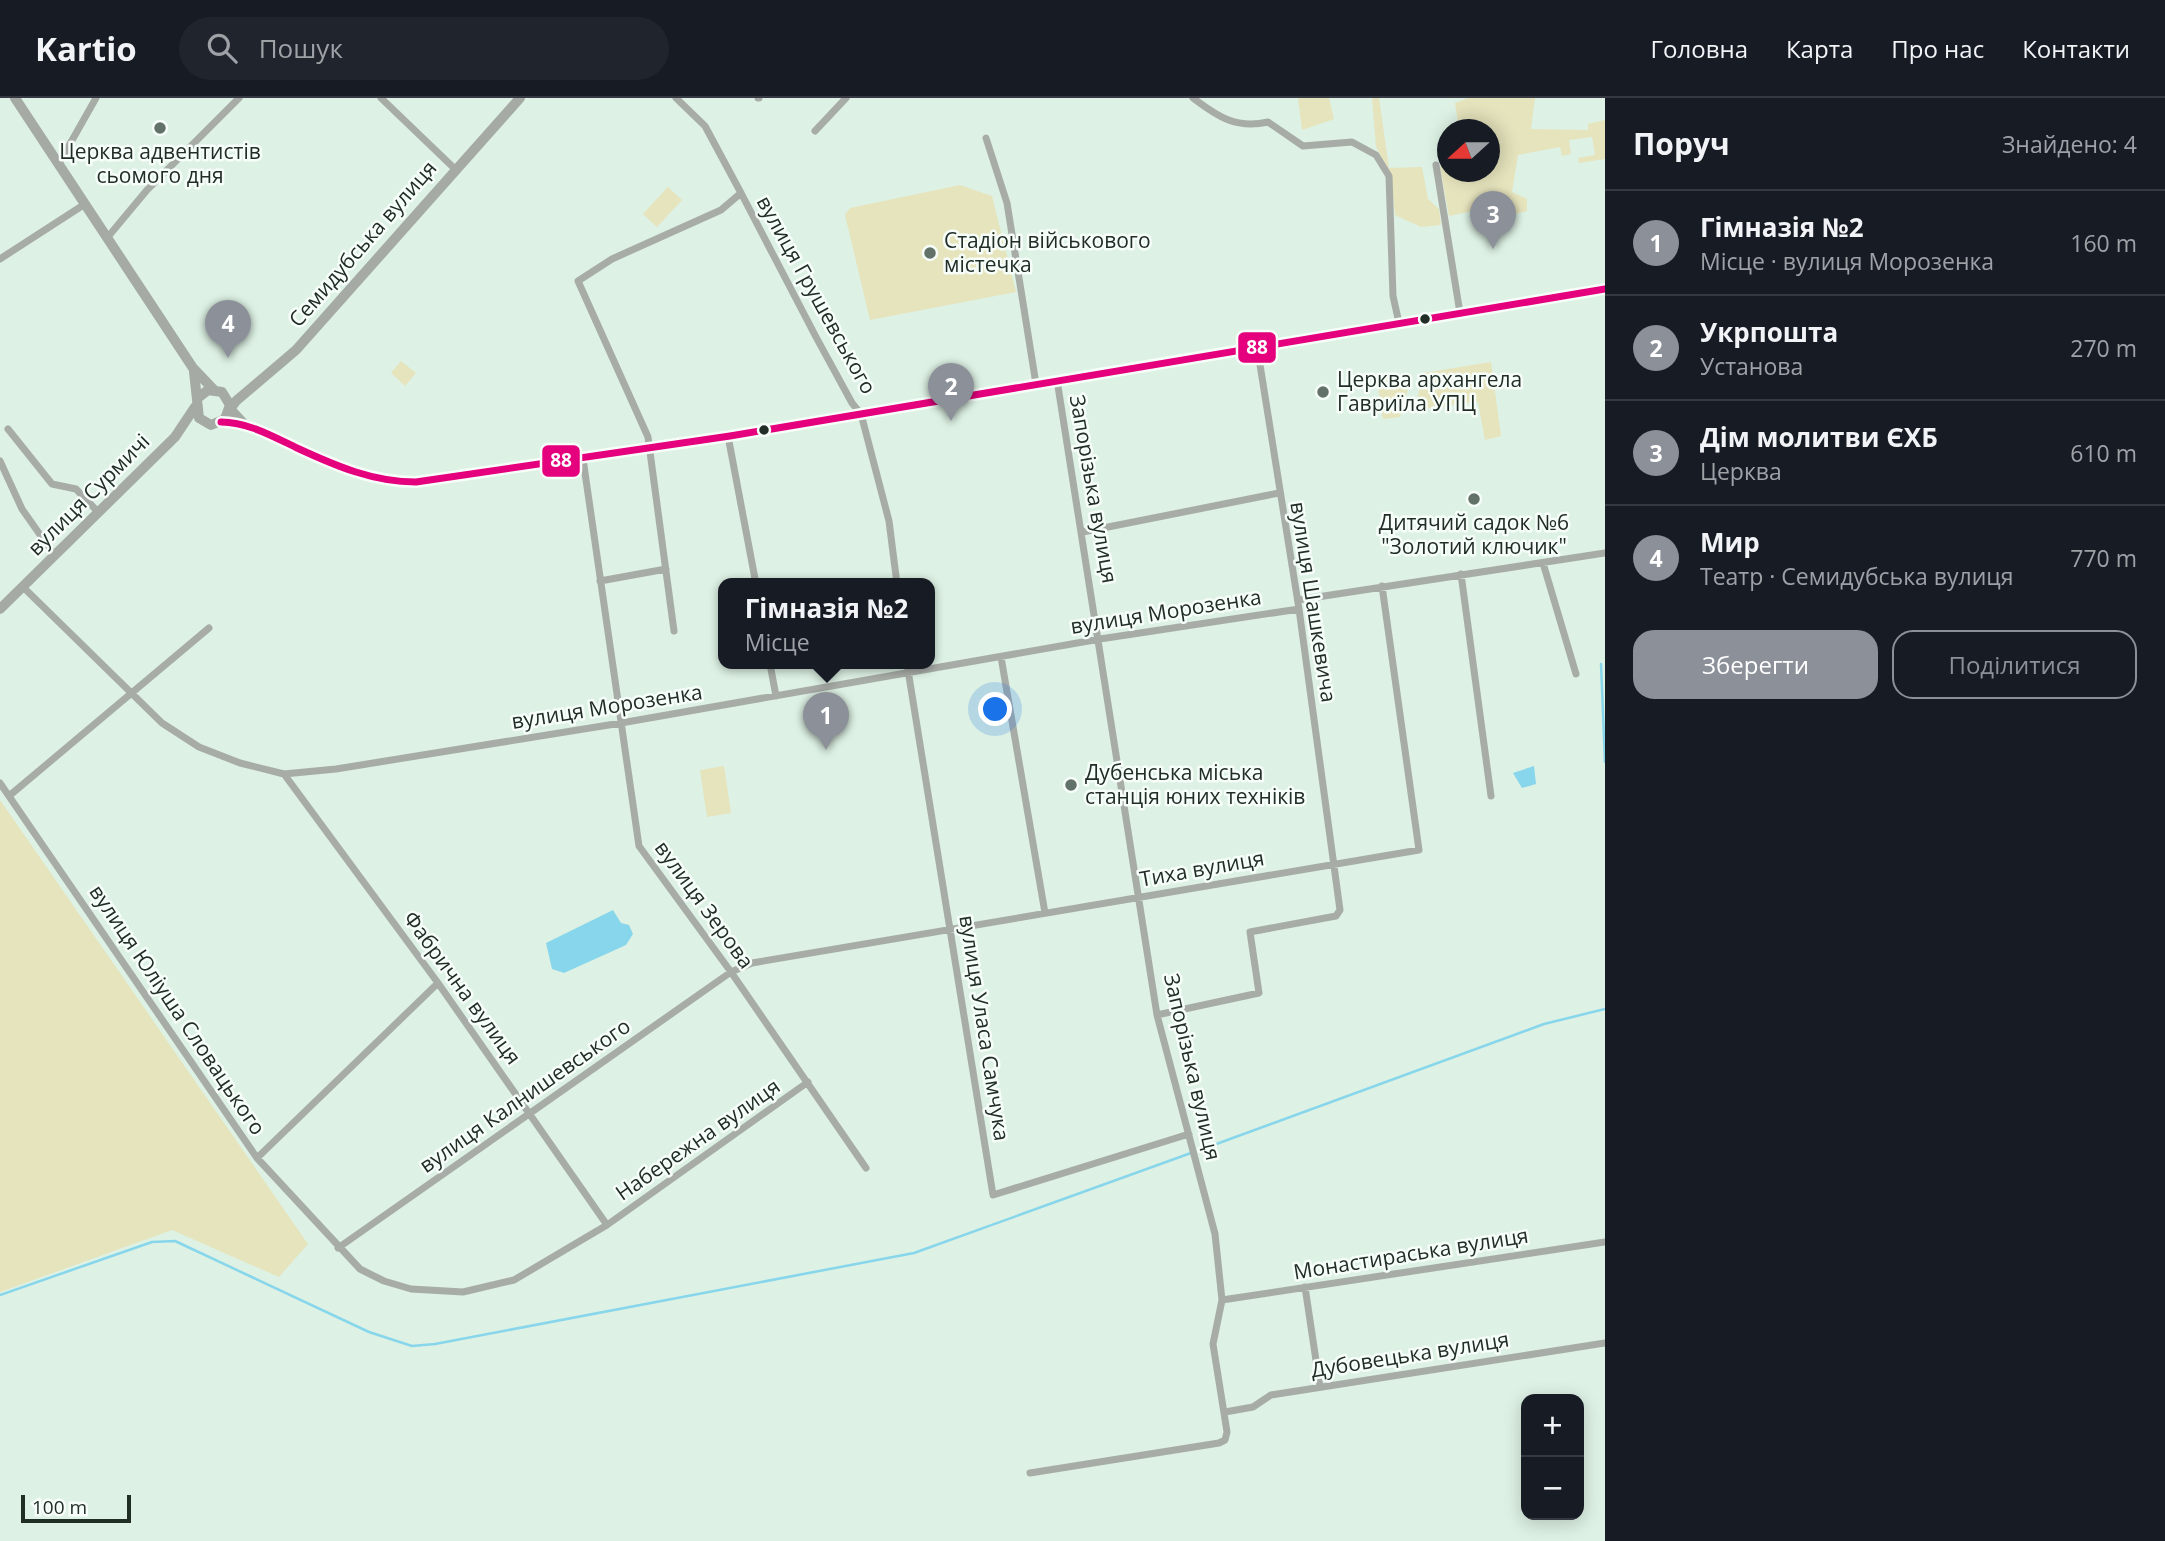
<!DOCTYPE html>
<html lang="uk">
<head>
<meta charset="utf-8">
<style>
	:root { --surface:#171b24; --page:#20242c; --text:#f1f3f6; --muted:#9ea1a6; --line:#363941; --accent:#8c9099 }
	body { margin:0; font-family:"Open Sans",sans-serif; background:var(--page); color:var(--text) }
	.controls { position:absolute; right:21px; bottom:21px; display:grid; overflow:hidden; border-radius:14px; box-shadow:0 4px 18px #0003 }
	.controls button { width:63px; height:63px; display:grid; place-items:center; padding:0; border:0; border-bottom:2px solid var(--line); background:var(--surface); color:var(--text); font:35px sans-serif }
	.compass { position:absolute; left:1437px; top:21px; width:63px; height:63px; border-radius:50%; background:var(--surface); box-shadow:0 4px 18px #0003; rotate:249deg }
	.scale { position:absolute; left:21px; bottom:18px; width:110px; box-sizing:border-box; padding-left:7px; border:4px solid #212e26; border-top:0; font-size:19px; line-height:24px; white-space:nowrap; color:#212e26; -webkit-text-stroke:5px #f7fefa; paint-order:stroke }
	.you { position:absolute; left:996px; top:612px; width:24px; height:24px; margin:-18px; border:5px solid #fff; border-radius:50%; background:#1a73e8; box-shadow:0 0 0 10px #1a73e833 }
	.badge { display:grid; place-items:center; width:46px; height:46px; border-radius:50%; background:var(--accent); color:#fff; font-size:23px; font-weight:700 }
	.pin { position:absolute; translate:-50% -58px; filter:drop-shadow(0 2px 4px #0008) }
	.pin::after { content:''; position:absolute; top:37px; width:24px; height:21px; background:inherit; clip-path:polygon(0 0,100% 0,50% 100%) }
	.popup { position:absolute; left:718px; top:480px; width:217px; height:91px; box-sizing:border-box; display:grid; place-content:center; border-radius:14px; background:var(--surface); filter:drop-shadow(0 2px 5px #0005); font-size:23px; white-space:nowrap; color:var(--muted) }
	.popup b { font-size:26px; color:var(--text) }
	.popup::after { content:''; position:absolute; left:50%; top:100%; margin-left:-14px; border:14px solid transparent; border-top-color:var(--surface) }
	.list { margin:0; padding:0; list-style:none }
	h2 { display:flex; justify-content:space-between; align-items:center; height:91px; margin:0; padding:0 28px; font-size:30px }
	h2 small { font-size:23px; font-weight:400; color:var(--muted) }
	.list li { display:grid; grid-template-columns:46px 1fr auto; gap:21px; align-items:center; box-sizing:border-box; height:105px; padding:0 28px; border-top:2px solid var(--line) }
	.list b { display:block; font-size:26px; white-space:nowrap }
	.list p { margin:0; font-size:23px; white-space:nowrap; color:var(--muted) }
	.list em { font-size:23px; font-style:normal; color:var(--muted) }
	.actions { display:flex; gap:14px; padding:21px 28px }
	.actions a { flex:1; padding:16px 0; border:2px solid var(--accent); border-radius:21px; text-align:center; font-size:24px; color:var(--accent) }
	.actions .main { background:var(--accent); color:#fff }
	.icon { flex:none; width:38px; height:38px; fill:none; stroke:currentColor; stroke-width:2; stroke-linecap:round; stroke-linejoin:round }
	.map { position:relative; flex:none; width:1605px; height:1443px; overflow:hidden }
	header { display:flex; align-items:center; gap:42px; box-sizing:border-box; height:98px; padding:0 35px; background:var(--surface); border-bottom:2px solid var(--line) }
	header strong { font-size:33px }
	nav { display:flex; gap:38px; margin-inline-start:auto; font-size:24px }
	.search { width:490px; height:63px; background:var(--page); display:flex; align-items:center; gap:18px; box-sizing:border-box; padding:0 24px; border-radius:38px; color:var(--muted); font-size:26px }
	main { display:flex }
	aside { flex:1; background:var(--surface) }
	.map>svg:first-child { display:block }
	.green { fill:#e6e4bd }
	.water { fill:#88d6eb }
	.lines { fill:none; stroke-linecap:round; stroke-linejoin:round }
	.stream { stroke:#88d6eb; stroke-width:2.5 }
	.street { stroke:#a8aca7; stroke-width:7 }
	.secondary { stroke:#a5aba4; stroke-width:10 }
	.bus-1-casing { stroke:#f7fefa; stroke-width:12 }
	.bus-1 { stroke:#e5007d; stroke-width:7 }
	.poi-dot { fill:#637268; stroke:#f7fefa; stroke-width:2.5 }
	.bus-dot { fill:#212e26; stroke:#f7fefa; stroke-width:2.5 }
	.labels { text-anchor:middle; stroke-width:5; stroke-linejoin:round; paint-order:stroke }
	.poi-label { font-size:21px; fill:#212e26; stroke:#f7fefa; text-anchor:start }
	.street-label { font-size:21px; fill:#212e26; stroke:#f7fefa }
	.line-badge { stroke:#f7fefa; stroke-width:2.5 }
	.badge-label { font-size:19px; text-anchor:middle; font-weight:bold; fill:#fff }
</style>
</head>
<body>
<header>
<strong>Kartio</strong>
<div class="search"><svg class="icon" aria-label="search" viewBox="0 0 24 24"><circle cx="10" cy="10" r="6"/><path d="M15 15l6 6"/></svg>Пошук</div>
<nav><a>Головна</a><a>Карта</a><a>Про нас</a><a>Контакти</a></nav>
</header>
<main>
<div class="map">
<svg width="1605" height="1443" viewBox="0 0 1605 1443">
	<rect width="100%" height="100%" fill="#ddf1e4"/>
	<path class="green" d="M1298,0H1329L1334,21L1302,32Z
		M1372,0H1379L1389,70L1422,69L1428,101L1439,111L1441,127L1421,129L1395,117L1391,77L1376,49Z
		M1468,0H1535L1531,31L1588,32V26L1605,22V61L1579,65L1578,60L1595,57L1592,39L1569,42L1571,56L1562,58L1560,49L1518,57L1512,94L1527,101V113L1503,119L1501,107L1449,118L1440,69L1447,55L1448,74H1490V32L1459,31L1455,5Z
		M960,87L992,98L1016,194L870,222L845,117L850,110Z
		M668,89L682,102L657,129L643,116Z
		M401,263L416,275L405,288L391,275Z
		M1491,264L1501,338L1485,342L1478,304L1415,312L1423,275Z
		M1412,277L1400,319L1383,321L1377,282Z
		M724,668L731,715L707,719L700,672Z
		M0,702L308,1146L279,1179L172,1132L0,1194Z"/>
	<path class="water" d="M1534,668L1536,686L1522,690L1513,675Z
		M613,812L621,825L629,827L633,836L626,847L564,875L552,871L546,845Z"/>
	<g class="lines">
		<path class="stream" d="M1601,566L1605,664
			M1200,1052L1544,926L1605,911
			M0,1197L152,1144L175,1143L369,1234L412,1248L435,1246L914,1155L1191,1055"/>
		<path class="street" d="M381,0L455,71
			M676,0L705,28L741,95
			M758,0H759
			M1193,0C1218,19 1236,31 1268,24L1303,48L1352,44L1376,57L1389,78L1393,198L1399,225
			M815,33L846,0
			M986,40L1007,105L1036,286
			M58,67L96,0
			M1436,67L1460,215
			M107,140L147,92L239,0
			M0,161L85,106
			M8,331L52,386L76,391L99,415
			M728,338L756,486
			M583,361L639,748L731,874L866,1070
			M0,363L22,411L55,458
			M1083,434L1279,395
			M1543,465L1576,576
			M1461,476L1491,698
			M600,483L666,471
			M23,489L162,625L199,649L240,665L284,676L336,671L621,625L1100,541L1299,511
			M1298,502L1605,455
			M674,533L648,339L578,183L612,161L721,112L741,95L816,239L852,305L861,316L889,423L897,486
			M1001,559L1045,815
			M770,566L776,598
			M907,566L993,1097L1189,1036
			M284,676L438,885L607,1127
			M0,685L257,1060L360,1171L384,1183L411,1191L463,1194L514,1182L607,1127L808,984
			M9,698L209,530
			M1157,917L1259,895L1250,834L1336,818L1340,812L1299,511L1257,248
			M257,1060L438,885
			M338,1150L731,874L752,865L1419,752L1382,488
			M1305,1189L1320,1289
			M1222,1202L1605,1144
			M1225,1314L1253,1309L1271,1297L1605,1245
			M1030,1375L1219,1345L1225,1342L1227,1334L1213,1246L1222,1202L1215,1136L1157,917L1057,282"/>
		<path class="secondary" d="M15,0L193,270L214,292
			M194,274L199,320L211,327L225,321L230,307L222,294L208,292L199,299
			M221,324C248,324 274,339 297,350C336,368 373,384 416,384L730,338L1605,191
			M244,326L230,311L236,303L296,252L520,0
			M0,511L175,339L195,309"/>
		<g class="bus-1-casing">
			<path id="bus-1" d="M221,324C248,324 274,339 297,350C336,368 373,384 416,384L730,338L1605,191"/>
		</g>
		<use href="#bus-1" class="bus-1"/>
	</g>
	<g class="poi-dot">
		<circle cx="160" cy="30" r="7"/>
		<circle cx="930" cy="155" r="7"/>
		<circle cx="1323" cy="294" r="7"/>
		<circle cx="1474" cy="401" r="7"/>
		<circle cx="1071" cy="687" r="7"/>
	</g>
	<g class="bus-dot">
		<circle cx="1425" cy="221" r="6"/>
		<circle cx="764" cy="332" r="6"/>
	</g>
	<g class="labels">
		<g class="poi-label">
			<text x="160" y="61" text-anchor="middle">Церква адвентистів<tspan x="160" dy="24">сьомого дня</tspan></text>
			<text x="944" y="150">Стадіон військового<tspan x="944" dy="24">містечка</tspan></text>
			<text x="1337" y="289">Церква архангела<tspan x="1337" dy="24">Гавриїла УПЦ</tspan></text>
			<text x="1474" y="432" text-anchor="middle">Дитячий садок №6<tspan x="1474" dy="24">"Золотий ключик"</tspan></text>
			<text x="1085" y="682">Дубенська міська<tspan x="1085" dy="24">станція юних техніків</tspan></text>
		</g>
		<g class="street-label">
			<text transform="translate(363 146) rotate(-49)" y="7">Семидубська вулиця</text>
			<text transform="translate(816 197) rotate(61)" y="7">вулиця Грушевського</text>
			<text transform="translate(1093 391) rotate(80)" y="7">Запорізька вулиця</text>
			<text transform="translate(89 397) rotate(-45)" y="7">вулиця Сурмичі</text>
			<text transform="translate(1313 504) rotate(81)" y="7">вулиця Шашкевича</text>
			<text transform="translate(1166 514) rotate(-9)" y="7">вулиця Морозенка</text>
			<text transform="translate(607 609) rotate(-9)" y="7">вулиця Морозенка</text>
			<text transform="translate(1202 771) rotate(-10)" y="7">Тиха вулиця</text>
			<text transform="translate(704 807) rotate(54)" y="7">вулиця Зерова</text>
			<text transform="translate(462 890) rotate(54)" y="7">Фабрична вулиця</text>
			<text transform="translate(177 912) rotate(56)" y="7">вулиця Юліуша Словацького</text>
			<text transform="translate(984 930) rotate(81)" y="7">вулиця Уласа Самчука</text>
			<text transform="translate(1192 969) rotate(77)" y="7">Запорізька вулиця</text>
			<text transform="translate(525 998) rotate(-35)" y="7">вулиця Калнишевського</text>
			<text transform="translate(698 1042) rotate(-35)" y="7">Набережна вулиця</text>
			<text transform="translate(1411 1156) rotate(-9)" y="7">Монастираська вулиця</text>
			<text transform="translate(1410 1257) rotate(-9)" y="7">Дубовецька вулиця</text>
		</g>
	</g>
	<g class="line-badge">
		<rect x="1237" y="233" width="40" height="33" rx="7" fill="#e5007d"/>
		<rect x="541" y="346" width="40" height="34" rx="7" fill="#e5007d"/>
	</g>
	<g class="badge-label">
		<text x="1257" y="256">88</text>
		<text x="561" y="369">88</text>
	</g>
</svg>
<div class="controls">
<button>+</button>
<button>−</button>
</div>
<svg class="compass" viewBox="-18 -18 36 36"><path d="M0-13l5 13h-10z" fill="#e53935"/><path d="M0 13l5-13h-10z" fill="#9ea1a6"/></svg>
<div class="scale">100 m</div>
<div class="you"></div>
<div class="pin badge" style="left:826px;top:652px">1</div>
<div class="popup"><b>Гімназія №2</b>Місце</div>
<div class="pin badge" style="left:951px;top:323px">2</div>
<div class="pin badge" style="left:1493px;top:151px">3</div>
<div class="pin badge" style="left:228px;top:260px">4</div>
</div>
<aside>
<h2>Поруч<small>Знайдено: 4</small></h2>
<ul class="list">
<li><span class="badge">1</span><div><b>Гімназія №2</b><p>Місце · вулиця Морозенка</p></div><em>160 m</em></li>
<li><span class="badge">2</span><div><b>Укрпошта</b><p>Установа</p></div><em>270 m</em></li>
<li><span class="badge">3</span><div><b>Дім молитви ЄХБ</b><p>Церква</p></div><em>610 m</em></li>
<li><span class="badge">4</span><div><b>Мир</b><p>Театр · Семидубська вулиця</p></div><em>770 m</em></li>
</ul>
<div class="actions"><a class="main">Зберегти</a><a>Поділитися</a></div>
</aside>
</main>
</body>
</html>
